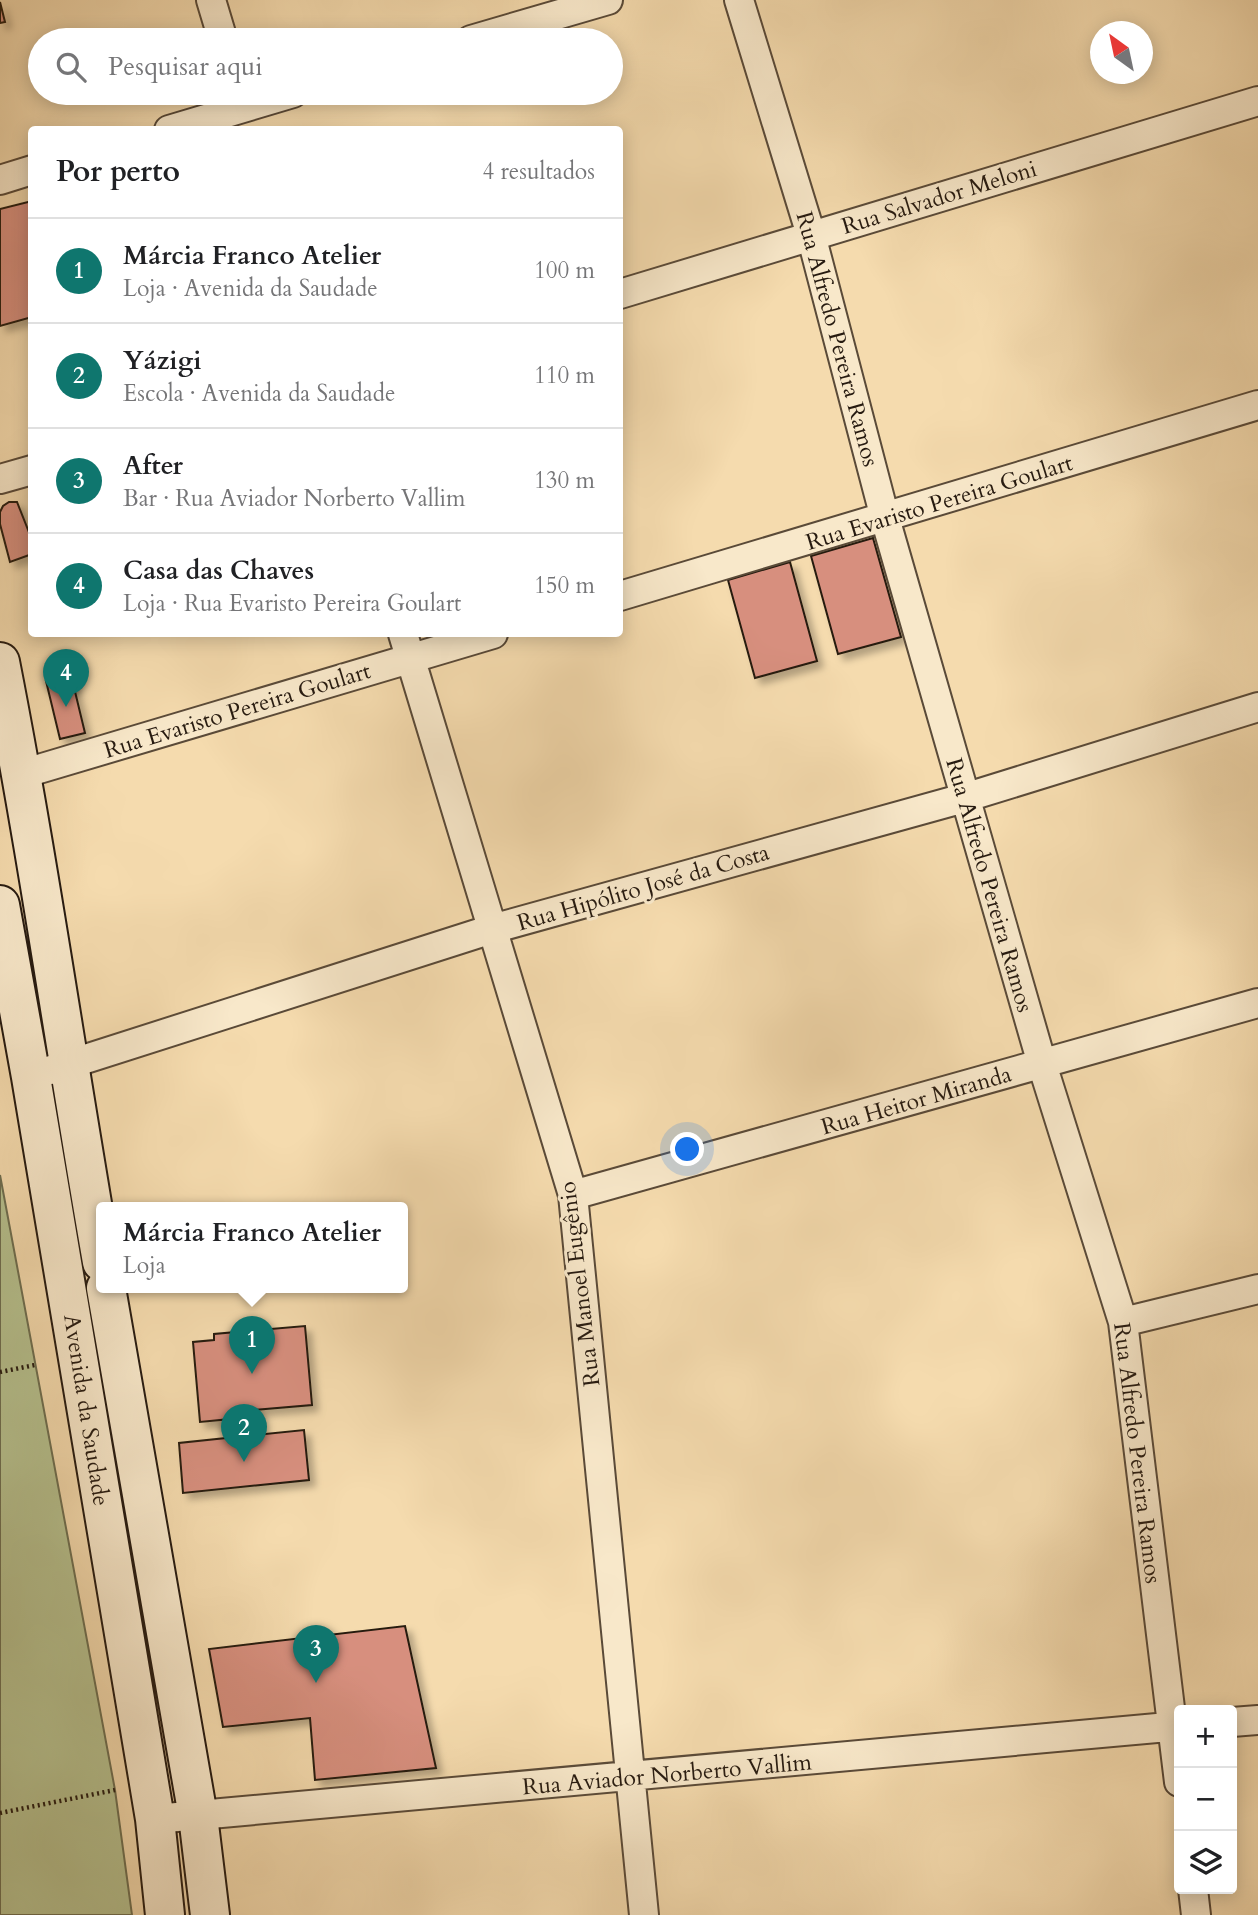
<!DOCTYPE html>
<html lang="pt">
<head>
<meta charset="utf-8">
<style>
	:root { --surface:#fff; --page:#f2f2f2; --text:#202124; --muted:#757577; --line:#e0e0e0; --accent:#0f766e }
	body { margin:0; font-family:Cardo,serif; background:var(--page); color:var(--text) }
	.controls { position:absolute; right:21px; bottom:21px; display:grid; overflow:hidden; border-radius:7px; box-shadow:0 4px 18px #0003 }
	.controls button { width:63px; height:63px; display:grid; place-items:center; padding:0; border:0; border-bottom:2px solid var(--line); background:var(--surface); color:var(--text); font:35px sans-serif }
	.compass { position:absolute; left:1090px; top:21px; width:63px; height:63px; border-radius:50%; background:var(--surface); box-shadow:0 4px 18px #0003; rotate:327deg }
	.you { position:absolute; left:688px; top:1150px; width:24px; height:24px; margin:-18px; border:5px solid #fff; border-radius:50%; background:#1a73e8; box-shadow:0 0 0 10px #1a73e833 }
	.badge { display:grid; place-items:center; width:46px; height:46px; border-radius:50%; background:var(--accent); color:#fff; font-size:23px; font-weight:700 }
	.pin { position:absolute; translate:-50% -58px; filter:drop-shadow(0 2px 4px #0008) }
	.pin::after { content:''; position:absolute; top:37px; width:24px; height:21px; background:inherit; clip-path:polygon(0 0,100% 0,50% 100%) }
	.popup { position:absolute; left:96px; top:1202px; width:312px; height:91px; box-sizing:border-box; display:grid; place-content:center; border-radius:7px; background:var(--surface); filter:drop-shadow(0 2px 5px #0005); font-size:23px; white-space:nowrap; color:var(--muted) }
	.popup b { font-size:26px; color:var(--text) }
	.popup::after { content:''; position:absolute; left:50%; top:100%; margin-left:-14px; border:14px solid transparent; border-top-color:var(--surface) }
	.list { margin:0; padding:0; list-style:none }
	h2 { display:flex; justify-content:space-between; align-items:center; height:91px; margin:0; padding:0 28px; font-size:30px }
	h2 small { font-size:23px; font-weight:400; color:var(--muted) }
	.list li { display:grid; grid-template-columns:46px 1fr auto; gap:21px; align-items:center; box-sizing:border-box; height:105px; padding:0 28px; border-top:2px solid var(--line) }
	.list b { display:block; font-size:26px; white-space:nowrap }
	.list p { margin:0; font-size:23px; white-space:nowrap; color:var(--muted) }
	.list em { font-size:23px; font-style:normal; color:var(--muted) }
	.icon { flex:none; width:38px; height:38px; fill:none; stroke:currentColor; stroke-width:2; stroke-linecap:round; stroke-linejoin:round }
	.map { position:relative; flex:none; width:1258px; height:1915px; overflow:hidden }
	.search { position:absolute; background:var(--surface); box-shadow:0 4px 18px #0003; left:28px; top:28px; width:595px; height:77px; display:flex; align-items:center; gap:18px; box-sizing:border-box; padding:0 24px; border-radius:38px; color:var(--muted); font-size:26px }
	.panel { position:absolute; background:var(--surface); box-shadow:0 4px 18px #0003; left:28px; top:126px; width:595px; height:511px; border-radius:7px }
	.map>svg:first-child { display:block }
	.green { fill:#b6c18f; stroke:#6e6e50; stroke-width:2 }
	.building { fill:#d78f7e; stroke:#261a10; stroke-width:2; filter:url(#shadow) }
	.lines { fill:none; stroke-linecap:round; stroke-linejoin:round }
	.street-casing { stroke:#5a4a38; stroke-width:32 }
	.secondary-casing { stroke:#261a10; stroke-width:42 }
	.path { stroke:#261a10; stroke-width:4.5; stroke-dasharray:2 3.5; stroke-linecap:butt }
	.street { stroke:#f8e8ca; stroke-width:28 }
	.secondary { stroke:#f8e8ca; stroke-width:38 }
	.labels { text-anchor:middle; stroke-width:6; stroke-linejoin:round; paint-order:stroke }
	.street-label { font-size:23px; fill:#261a10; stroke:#f8e8ca }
</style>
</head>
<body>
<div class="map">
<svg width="1258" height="1915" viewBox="0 0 1258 1915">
	<defs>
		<filter id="shadow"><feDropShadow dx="6" dy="6" stdDeviation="3.5" flood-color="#0004"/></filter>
	</defs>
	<rect width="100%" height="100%" fill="#f5dbae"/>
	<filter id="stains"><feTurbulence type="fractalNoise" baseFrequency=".00286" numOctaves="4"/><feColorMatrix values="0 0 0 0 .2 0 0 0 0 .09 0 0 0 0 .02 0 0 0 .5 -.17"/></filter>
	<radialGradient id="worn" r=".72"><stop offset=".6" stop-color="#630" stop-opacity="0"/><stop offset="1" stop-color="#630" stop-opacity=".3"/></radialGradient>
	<path class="green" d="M0,1175L115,1790L132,1915H0Z"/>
	<path class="building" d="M0,2L5,22L0,23Z
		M32,201V317L0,326V209Z
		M9,502H17L32,540V554L10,562L0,524V512L3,506Z
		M873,538L901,637L838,654L811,556Z
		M790,562L817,661L755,678L728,580Z
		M71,675L85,733L60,739L46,681Z
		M305,1326L312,1405L230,1412V1419L200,1422L193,1342L214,1340V1334Z
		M304,1430L309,1480L183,1493L179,1443Z
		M405,1626L436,1768L315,1780L310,1718L223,1727L209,1649Z"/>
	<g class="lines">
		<g class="street-casing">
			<path id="street" d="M211,0L223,40
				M739,0L811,235L885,518L1042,1064L1123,1322L1179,1782
				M471,40L608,0
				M169,130L293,93
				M0,180L32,170
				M620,294L1258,101
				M0,479L32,470
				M620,596L1258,405
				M403,634L573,1195L644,1915
				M22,774L493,634
				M51,1070L492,929L964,798L1258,707
				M573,1195L1258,1003
				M1123,1322L1258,1289
				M1232,1722L1258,1720
				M155,1819L1179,1726
				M1193,1889L1196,1915"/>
		</g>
		<g class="secondary-casing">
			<path id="secondary" d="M0,662C39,861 67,1062 102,1262
				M0,905L31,1077L155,1819L165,1915
				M106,1288L198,1816L210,1915"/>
		</g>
		<path class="path" d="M0,1372L35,1365
			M0,1813L115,1790"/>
		<use href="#street" class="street"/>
		<use href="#secondary" class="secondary"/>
	</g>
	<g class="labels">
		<g class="street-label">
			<text transform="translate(939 197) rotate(-17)" y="8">Rua Salvador Meloni</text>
			<text transform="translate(838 339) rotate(75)" y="8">Rua Alfredo Pereira Ramos</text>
			<text transform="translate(939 502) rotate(-17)" y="8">Rua Evaristo Pereira Goulart</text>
			<text transform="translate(237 710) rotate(-17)" y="8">Rua Evaristo Pereira Goulart</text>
			<text transform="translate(990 885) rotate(74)" y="8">Rua Alfredo Pereira Ramos</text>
			<text transform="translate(643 887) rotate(-16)" y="8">Rua Hipólito José da Costa</text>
			<text transform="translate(916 1100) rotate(-16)" y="8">Rua Heitor Miranda</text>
			<text transform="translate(579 1284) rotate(-97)" y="8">Rua Manoel Eugênio</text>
			<text transform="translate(87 1410) rotate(81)" y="8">Avenida da Saudade</text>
			<text transform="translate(1138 1453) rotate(83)" y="8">Rua Alfredo Pereira Ramos</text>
			<text transform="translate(667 1774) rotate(-5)" y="8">Rua Aviador Norberto Vallim</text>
		</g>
	</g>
	<rect width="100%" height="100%" filter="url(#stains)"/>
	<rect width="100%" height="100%" fill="url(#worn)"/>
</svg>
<div class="controls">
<button>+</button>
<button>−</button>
<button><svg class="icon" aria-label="layers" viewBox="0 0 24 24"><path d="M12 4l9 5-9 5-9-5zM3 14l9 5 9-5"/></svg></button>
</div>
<svg class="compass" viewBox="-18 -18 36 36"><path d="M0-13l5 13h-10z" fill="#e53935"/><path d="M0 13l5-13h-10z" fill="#757577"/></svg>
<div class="you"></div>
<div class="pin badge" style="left:252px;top:1374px">1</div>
<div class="popup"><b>Márcia Franco Atelier</b>Loja</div>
<div class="pin badge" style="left:244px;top:1462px">2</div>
<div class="pin badge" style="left:316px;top:1683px">3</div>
<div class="pin badge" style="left:66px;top:707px">4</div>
<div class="search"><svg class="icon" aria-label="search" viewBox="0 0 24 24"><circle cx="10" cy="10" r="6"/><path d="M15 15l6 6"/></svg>Pesquisar aqui</div>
<section class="panel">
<h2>Por perto<small>4 resultados</small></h2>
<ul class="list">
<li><span class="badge">1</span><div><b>Márcia Franco Atelier</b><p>Loja · Avenida da Saudade</p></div><em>100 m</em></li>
<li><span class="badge">2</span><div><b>Yázigi</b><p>Escola · Avenida da Saudade</p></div><em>110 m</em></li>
<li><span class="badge">3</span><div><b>After</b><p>Bar · Rua Aviador Norberto Vallim</p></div><em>130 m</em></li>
<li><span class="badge">4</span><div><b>Casa das Chaves</b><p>Loja · Rua Evaristo Pereira Goulart</p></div><em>150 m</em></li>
</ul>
</section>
</div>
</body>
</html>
